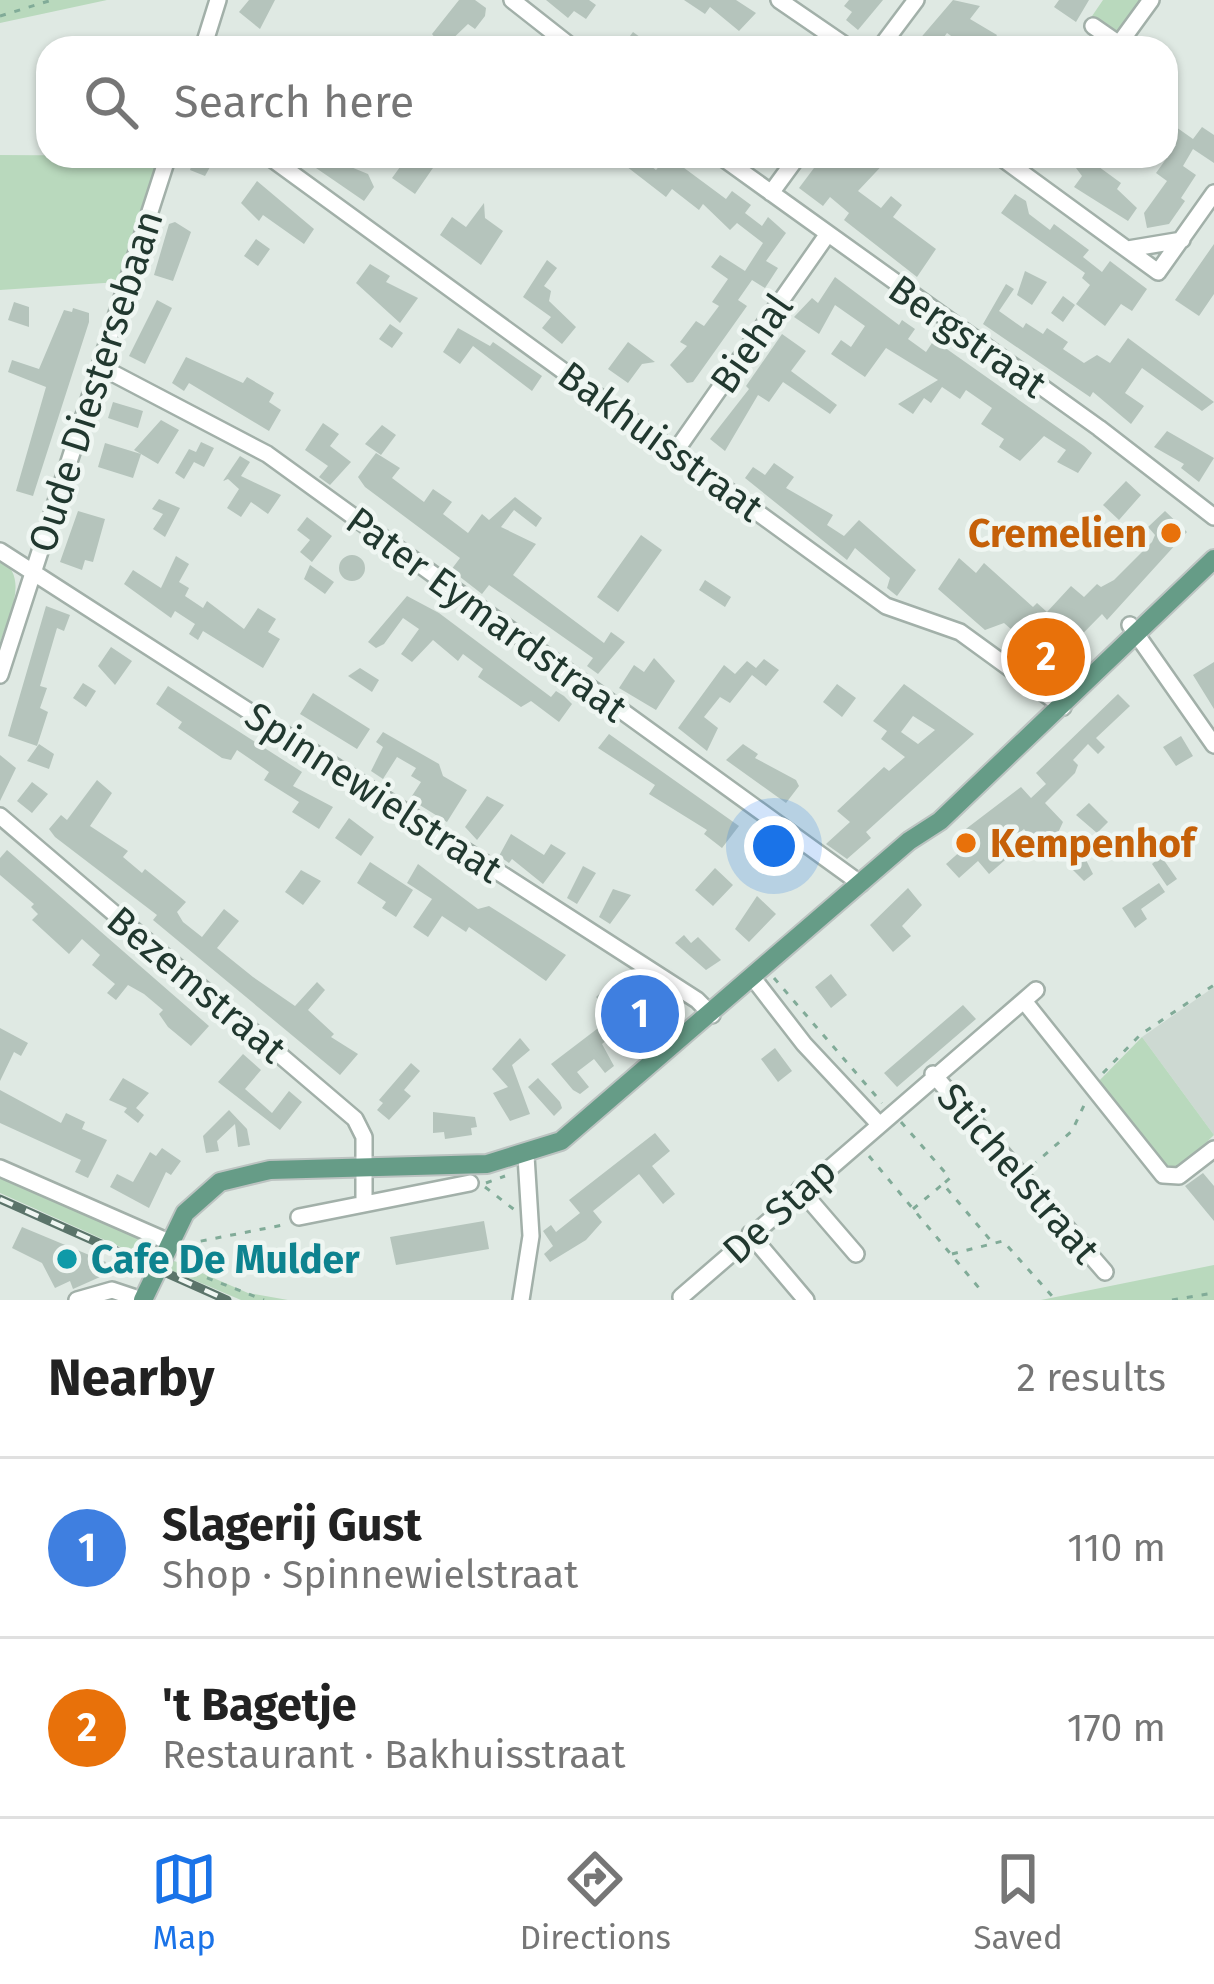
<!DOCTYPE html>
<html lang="en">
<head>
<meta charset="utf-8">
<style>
	:root { --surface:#fff; --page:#f2f2f2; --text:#222; --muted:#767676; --line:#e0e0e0; --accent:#1a73e8 }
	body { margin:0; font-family:"Fira Sans",sans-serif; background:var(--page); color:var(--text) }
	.you { position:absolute; left:774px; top:846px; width:42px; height:42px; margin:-30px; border:9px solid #fff; border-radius:50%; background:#1a73e8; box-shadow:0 0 0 18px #1a73e833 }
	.badge { display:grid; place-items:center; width:78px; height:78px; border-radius:50%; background:var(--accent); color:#fff; font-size:39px; font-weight:700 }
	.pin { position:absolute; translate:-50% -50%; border:6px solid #fff; box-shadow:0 3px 12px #0006 }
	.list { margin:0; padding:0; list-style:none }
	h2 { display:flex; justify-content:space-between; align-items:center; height:156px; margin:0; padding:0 48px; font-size:51px }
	h2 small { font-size:39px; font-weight:400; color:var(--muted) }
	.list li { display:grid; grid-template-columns:78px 1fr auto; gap:36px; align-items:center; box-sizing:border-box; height:180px; padding:0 48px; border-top:3px solid var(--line) }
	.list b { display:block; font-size:45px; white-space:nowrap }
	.list p { margin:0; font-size:39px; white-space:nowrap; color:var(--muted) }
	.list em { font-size:39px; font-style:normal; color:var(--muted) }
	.icon { flex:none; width:66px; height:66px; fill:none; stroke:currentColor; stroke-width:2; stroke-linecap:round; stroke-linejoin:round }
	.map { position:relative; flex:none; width:1214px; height:1300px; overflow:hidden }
	.search { position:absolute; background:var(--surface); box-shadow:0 3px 9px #0004; left:36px; right:36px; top:36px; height:132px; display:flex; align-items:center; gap:30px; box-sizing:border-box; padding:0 42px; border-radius:36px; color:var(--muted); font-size:45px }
	.sheet { height:516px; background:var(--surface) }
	nav { display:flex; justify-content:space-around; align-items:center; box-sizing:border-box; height:168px; border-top:3px solid var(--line); background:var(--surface); font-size:33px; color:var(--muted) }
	nav a { display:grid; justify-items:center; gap:6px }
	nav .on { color:var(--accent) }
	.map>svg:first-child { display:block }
	.built { fill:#cdd9d2 }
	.green { fill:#b9d9bd }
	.building { fill:#b5c4bc; fill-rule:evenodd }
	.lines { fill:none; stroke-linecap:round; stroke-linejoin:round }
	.minor-casing { stroke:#a2b0a9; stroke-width:20 }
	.major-casing { stroke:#bcc3c1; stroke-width:22 }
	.path { stroke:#81ab98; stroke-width:3; stroke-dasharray:6 9; stroke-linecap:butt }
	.minor { stroke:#fff; stroke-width:15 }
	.major { stroke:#669c87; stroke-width:18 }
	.rail-casing { stroke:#5b746a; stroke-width:9 }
	.rail { stroke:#eff6f2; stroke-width:4.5; stroke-dasharray:14; stroke-linecap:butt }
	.food-dot { fill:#e8710a; stroke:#eff6f2; stroke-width:4.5 }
	.culture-dot { fill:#0f9aa8; stroke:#eff6f2; stroke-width:4.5 }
	.labels { text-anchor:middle; stroke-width:9; stroke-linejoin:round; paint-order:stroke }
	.street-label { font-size:39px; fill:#21382f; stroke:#eff6f2 }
	.food-label { font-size:39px; font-weight:bold; fill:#c56008; stroke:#eff6f2; text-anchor:end }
	.culture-label { font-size:39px; font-weight:bold; fill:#0d838f; stroke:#eff6f2; text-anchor:start }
</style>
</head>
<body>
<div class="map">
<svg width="1214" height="1300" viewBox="0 0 1214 1300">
	<rect width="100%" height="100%" fill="#dfe9e3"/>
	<path class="built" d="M1214,987V1135L1142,1037Z"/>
	<path class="green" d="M0,0H107L0,23Z
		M1103,0H1145L1118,33L1090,19Z
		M0,155L159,156L119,282L0,290Z
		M0,559C30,577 9,615 0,643Z
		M1142,1037L1214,1135L1178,1170L1167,1171L1096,1084Z
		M0,1175L154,1243L147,1259L0,1193Z
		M172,1260L248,1293L288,1300H241L168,1269Z
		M1214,1265V1300H1041Z"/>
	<path class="building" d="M249,0H275L260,29L239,12Z
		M459,0H475L486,8L485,16L475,29L468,24L443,48L432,34Z
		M546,0H589L596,5L586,19L574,11L568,18Z
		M684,0H736L756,13L739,31L710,7L705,14Z
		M849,0H883L858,30L846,20L852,12L844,6Z
		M953,0L980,6L970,19L997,35L989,48H968L947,33L936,48H912Z
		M1059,0H1089L1076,22L1054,7Z
		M633,32L655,48H621Z
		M1166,120L1193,139L1202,127L1214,135V163L1193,149L1183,166L1196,175L1181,198L1185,201L1169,224L1147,228L1144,213L1167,181L1156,173L1176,145L1166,138Z
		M180,156H207L215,158L205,176L190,170L192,164Z
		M325,156H353L346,165L368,174L374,187L364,201L316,168Z
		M408,156H422L435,165L415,194L392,178Z
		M613,156H638L656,170L668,156L726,199L732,191L751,205L745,213L762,226L768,217L786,233L766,261L778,268L765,288L752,280L738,300L747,306L693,382L687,383L670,365L687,346L680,342L696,321L704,326L719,306L712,302L728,279L711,267L720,255L745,271L763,243L737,223L730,230L703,204L699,210L672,189L666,197Z
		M823,156H845L859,167L868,156H891L858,191L881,208L891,196L902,205L893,217L936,249L917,277L844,220L849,213L830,197L823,206L799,188Z
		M1084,156L1121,183L1117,189L1137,208L1128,221L1074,187L1082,176L1076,168Z
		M257,181L314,229L304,244L263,215L259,221L241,203Z
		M1015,194L1026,201L1029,214L1050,230L1054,224L1089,250L1083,257L1102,272L1110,261L1147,289L1132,311L1121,304L1105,326L1076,304L1090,285L1082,278L1085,273L1001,213Z
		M484,203L485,218L503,231L481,265L440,235L452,217L466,227Z
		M175,222L191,232L173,281L154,275L169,224Z
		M256,239L270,249L258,266L244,256Z
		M1214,244V294L1199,316L1175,300Z
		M547,260L557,268L544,286L551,291L549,301L576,327L562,344L542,328L551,317L523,297Z
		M370,264L390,276L386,282L418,298L400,323L356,283Z
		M1025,271L1047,282L1032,305L1017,295Z
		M835,277L899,325L902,320L915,329L908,339L926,352L934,340L1084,446L1092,453L1078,473L1057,462L1066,450L1044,436L1020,461L999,447L1004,439L981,424L992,408L966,390L960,399L942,387L931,403L924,398L913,414L898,404L938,380L886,348L865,377L831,354L841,340L851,347L865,326L835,305L819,334L794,317L812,298L818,303Z
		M1006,284L1014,289L999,311L1023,328L1026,323L1043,334L1047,328L1068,342L1063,349L1084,363L1097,355L1110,363L1128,338L1214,402L1202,411L1142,368L1125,393L1144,406L1131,424L1093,392L1090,397L983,324Z
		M1063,296L1075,305L1063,322L1051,313Z
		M157,300L172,308L145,364L129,356Z
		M14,302L29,307V327L8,320Z
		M73,308L89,313V322L33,496L16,491L46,387L8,372L12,360L39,369L64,310L72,312Z
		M390,324L403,333L392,348L379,339Z
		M458,328L490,346L493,342L542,376L532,391L473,346L460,364L443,352Z
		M782,334L806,351L791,371L837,405L830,414L783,382L769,402L758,395L725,451L710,439L749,389L746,386Z
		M628,342L655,362L642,364L628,383L608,369Z
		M186,357L243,383L247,377L274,393L269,402L281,410L269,431L189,383L184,391L172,383Z
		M113,402L143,411L138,428L108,418Z
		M161,420L179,430L158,464L141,454L133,478L98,467L105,443L141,454L134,450Z
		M323,423L339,434L330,446L351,462L330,485L319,477L328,466L305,450Z
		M382,425L396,435L381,455L365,444Z
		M1167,431L1214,458L1199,482L1181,468L1184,464L1154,447Z
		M201,442L214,448L204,467L194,462L184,479L175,473L189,449L196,452Z
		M376,453L400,468L392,478L424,502L433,489L452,502L443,514L468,533L482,514L489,520L515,497L542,518L536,527L514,510L501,527L536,544L513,575L604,643L611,632L625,642L598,674L587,666L593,658L489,585L482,594L455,573L451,570L460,558L365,487L358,477Z
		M240,456L250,462L241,476L281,495L268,514L251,502L241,517L227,508L239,489L228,479L223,481Z
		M774,463L794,477L786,488L833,515L827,525L844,536L859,520L916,570L897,596L887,588L890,578L855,548L847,560L745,478L753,467L765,475Z
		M1126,481L1141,495L1119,520L1103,505Z
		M159,499L180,508L165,537L153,529L163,514L152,509Z
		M78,511L105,519L93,562L85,560L82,570L60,562Z
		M1165,511L1187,532L1107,620L1102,614L1046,671L1031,656L1036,651L1004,623L985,630L938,589L959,558L976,573L984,563L1033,607L1037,603L1047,612L1071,586L1084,597L1097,584L1101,587L1114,580L1152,542L1155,535L1148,527Z
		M307,517L332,536L312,562L300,552L310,540L297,530Z
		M641,535L662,550L618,612L597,597Z
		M339 568a13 13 0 1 1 26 0a13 13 0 1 1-26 0Z
		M176,556L189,564L179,582L189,588L185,596L203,608L207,601L244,629L258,608L276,619L268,632L280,639L263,668L203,631L198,640L189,634L195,624L175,611L171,618L124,584L133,570L161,588Z
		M310,565L334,582L325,594L304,579Z
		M705,580L731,597L725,607L699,590Z
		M407,596L439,613L551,697L556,691L564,696L572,704L559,722L531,701L521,707L478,677L483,669L463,654L458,661L433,640L412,662L401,654L419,629L403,618L384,644L376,648L368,642Z
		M46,606L70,615L64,631L57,628L40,686L47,688L40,708L48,712L37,746L8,736Z
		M111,647L132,661L115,685L98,666Z
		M654,658L675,681L656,710L619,688L634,665L644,672Z
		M764,659L779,670L766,686L752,675L730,703L720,697L704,717L718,728L707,751L678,728L724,665L735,674L747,661L756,668Z
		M1214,662V709L1193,675Z
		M360,668L379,680L372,692L348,676Z
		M83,683L96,691L86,707L73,698Z
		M837,684L856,698L842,717L823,702Z
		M904,684L974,734L866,832L871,838L847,859L826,844L850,822L837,811L884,767L889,771L905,757L881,739L887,731L873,721ZM913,716L935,730L918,744L901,732Z
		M168,686L302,772L293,786L333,807L319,829L292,812L299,802L264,780L269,772L237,750L231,760L222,758L178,728L182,722L156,704Z
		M313,693L370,729L357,749L300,714Z
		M1118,694L1130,706L1096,738L1105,747L1098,754L1088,744L1073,760L1078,765L1075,773L1045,803L1063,822L1056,837L1064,847L1047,860L1024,829L1004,845L1012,854L989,874L978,861L959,878L946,864L963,849L954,838L1021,787L1031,798L1046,784L1036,773Z
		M383,732L439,764L443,776L467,790L447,822L410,799L421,782L411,776L416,768L397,757L383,779L371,771L383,747L376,742Z
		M609,734L739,826L722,848L704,834L707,830L649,794L655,785L598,748Z
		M1181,736L1193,756L1176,766L1163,747Z
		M39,744L54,754L49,769L27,761Z
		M743,744L758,754L755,758L796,780L799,786L786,803L726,760Z
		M0,755L16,768L0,801Z
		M97,780L112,793L90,826L128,851L123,857L142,873L145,869L186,902L177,912L183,922L202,937L224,909L239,921L217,948L253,977L295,1006L317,982L325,990L308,1010L334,1034L331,1037L358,1054L340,1075L153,920L157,915L55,837L49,829L61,815L67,820Z
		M32,782L48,794L32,813L17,801Z
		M487,796L504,805L477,840L465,827Z
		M1089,803L1108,822L1097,833L1076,815Z
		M349,818L374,837L361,856L335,838Z
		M511,834L544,855L551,844L566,853L543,884L512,859L509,863L499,856Z
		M777,843L796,857L788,868L769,854Z
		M7,850L209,1026L191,1046L168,1027L159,1014L163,1010L144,994L128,985L116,1000L107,993L115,984L92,965L100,955L82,939L69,954L32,920L38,914L31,907L34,904L0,875V858Z
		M1082,852L1093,874L1084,881L1067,864Z
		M1161,856L1177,879L1167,886L1152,864Z
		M370,862L413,890L396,917L382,908L386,902L357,883Z
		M418,864L478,909L489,906L566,955L546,981L469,927L466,932L442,916L428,937L413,927L432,899L407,883Z
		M583,866L596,873L577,904L567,898Z
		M715,868L733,885L713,906L695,890Z
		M301,870L321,881L303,905L285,892Z
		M1159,883L1165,892L1141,909L1147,919L1135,928L1122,908Z
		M908,888L922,905L902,926L911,936L893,952L870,925Z
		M613,889L631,895L610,924L599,917Z
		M757,896L776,914L749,942L735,929Z
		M684,935L691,943L698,937L721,960L706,970L675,943Z
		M831,974L847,995L831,1008L815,987Z
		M635,982L657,1006L664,1000L674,1013L637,1045L619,1030L602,1044L614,1066L605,1073L594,1059L577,1072L589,1087L580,1094L573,1090L551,1064L614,1016L596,997L609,985L619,997Z
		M963,1005L976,1019L897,1087L884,1073Z
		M0,1028L28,1043L21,1056L14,1052L0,1081Z
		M520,1038L530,1050L512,1065L530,1114L510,1121L493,1093L508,1087L492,1069Z
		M775,1048L792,1071L778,1082L761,1059Z
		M243,1054L261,1070L245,1089L272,1113L289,1091L302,1102L280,1130L218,1082Z
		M411,1063L420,1071L404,1090L411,1096L389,1120L377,1110L383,1103L379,1100Z
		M123,1078L149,1093L136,1108L144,1115L138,1123L124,1112L127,1108L109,1100Z
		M538,1078L560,1102L562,1108L554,1116L528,1087Z
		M0,1090L61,1123L66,1113L85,1122L82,1129L107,1140L88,1178L75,1172L81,1160L0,1123Z
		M229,1110L247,1129L250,1145L238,1147L235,1124L217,1141L219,1151L206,1153L203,1136Z
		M433,1112L475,1117L477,1127L471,1128L472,1135L445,1139L444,1132L433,1133Z
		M655,1133L670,1151L652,1166L675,1194L663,1204L639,1174L593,1211L602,1222L586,1240L550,1262L544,1254L553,1246L543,1231L551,1225L556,1232L580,1213L569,1200Z
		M162,1148L181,1161L171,1175L166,1172L149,1208L110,1187L117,1174L133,1182L150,1152L156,1156Z
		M1203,1173L1214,1186V1221L1185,1186Z
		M484,1221L489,1249L396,1265L390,1237Z
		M22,1227L106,1262L100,1277L73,1289L70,1281L55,1288L42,1263L12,1248Z"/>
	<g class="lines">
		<g class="minor-casing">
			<path id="minor" d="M512,0L573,48
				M779,0L849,48
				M1093,26L1119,44L1151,0
				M203,48L218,0
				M880,48L916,0
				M268,156L886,606L960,632L1063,707
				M720,156L1099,428L1214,517
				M999,156L1158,272L1214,193
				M771,193L798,156
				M1128,249L1182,240
				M101,367L267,454L861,884
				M675,452L827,235
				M0,551L697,1000L712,1015
				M1130,625L1214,745
				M0,675L168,156
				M0,816L355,1119L364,1137V1204
				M753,978L804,1044L877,1122
				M1024,1001L1163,1175L1179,1176L1214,1149
				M933,1074L1105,1272
				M0,1168L169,1242
				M800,1189L856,1254
				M299,1217L470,1183
				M750,1234L806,1300
				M681,1297L1036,990
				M77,1300L112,1290L142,1300
				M521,1300L531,1236L526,1156"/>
		</g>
		<g class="major-casing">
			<path id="major" d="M143,1300L185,1213L220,1182L270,1170L487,1164L561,1141L909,841L940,821L1214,559"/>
		</g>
		<path class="path" d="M0,16L52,0
			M774,978L882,1103
			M1103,1073L1140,1035L1214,985
			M901,1122L950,1178L943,1184
			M869,1156L979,1288
			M1032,1166L1072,1131L1086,1101
			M486,1183L505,1176
			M485,1187L516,1211
			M913,1209L943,1184L992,1242
			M186,1244L288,1224
			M952,1254L1003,1241L1052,1296
			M179,1267L264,1300
			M1172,1300L1214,1293"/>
		<use href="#minor" class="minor"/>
		<use href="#major" class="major"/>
		<g class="rail-casing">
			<path id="rail" d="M0,1199L227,1300"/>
		</g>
		<use href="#rail" class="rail"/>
	</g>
	<g class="food-dot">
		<circle cx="1171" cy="533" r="12"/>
		<circle cx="966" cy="843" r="12"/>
	</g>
	<circle class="culture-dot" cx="67" cy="1259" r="12"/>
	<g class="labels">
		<g class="street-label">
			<text transform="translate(968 336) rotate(35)" y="14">Bergstraat</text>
			<text transform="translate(751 343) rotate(-55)" y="14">Biehal</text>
			<text transform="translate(95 381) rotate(-72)" y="14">Oude Diestersebaan</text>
			<text transform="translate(661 441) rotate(36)" y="14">Bakhuisstraat</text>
			<text transform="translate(487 614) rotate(36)" y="14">Pater Eymardstraat</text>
			<text transform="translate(374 792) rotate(33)" y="14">Spinnewielstraat</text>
			<text transform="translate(197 984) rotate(40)" y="14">Bezemstraat</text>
			<text transform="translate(1019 1173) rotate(49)" y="14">Stichelstraat</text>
			<text transform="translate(779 1210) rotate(-42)" y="14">De Stap</text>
		</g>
		<g class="food-label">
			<text x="1147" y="547">Cremelien</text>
			<text x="990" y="857" text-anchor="start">Kempenhof</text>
		</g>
		<g class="culture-label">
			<text x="91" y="1273">Cafe De Mulder</text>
		</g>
	</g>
</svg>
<div class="you"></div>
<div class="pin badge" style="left:640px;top:1014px;background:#3f7fe0">1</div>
<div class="pin badge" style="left:1046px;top:657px;background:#e8710a">2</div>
<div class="search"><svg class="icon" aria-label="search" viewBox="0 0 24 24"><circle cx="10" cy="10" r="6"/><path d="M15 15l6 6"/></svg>Search here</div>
</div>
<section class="sheet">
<h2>Nearby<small>2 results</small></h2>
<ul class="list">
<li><span class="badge" style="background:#3f7fe0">1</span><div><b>Slagerij Gust</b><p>Shop · Spinnewielstraat</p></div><em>110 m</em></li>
<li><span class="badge" style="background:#e8710a">2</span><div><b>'t Bagetje</b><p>Restaurant · Bakhuisstraat</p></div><em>170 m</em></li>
</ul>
</section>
<nav>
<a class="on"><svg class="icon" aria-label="map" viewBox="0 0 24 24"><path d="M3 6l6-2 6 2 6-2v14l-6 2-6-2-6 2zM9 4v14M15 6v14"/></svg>Map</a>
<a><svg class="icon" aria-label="directions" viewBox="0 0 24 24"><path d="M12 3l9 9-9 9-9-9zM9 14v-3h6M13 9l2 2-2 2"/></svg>Directions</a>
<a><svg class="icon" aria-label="saved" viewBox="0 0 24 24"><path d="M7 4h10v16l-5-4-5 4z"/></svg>Saved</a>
</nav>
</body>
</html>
